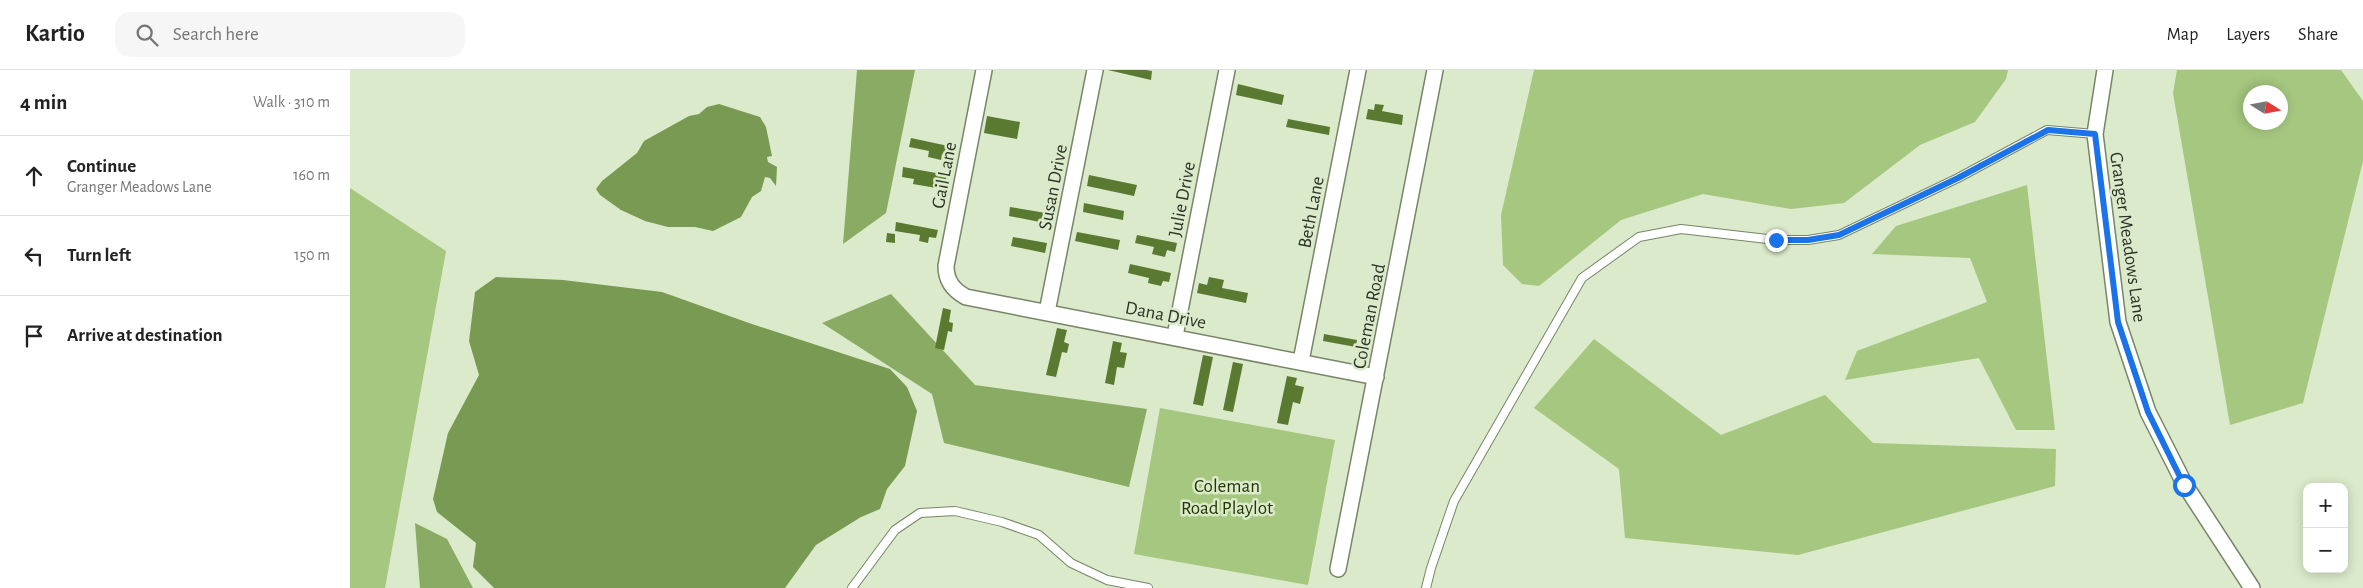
<!DOCTYPE html>
<html lang="en">
<head>
<meta charset="utf-8">
<style>
	:root { --surface:#fff; --page:#f6f6f6; --text:#222; --muted:#767676; --line:#e0e0e0 }
	body { margin:0; font-family:"Alegreya Sans",sans-serif; background:var(--page); color:var(--text) }
	.controls { position:absolute; right:15px; bottom:15px; display:grid; overflow:hidden; border-radius:10px; box-shadow:0 2px 12px #0003 }
	.controls button { width:45px; height:45px; display:grid; place-items:center; padding:0; border:0; border-bottom:1px solid var(--line); background:var(--surface); color:var(--text); font:25px sans-serif }
	.compass { position:absolute; left:1893px; top:15px; width:45px; height:45px; border-radius:50%; background:var(--surface); box-shadow:0 2px 12px #0003; rotate:101deg }
	.stop { position:absolute; width:15px; height:15px; margin:-11px; border:4px solid #1a73e8; border-radius:50%; background:#fff }
	.stop.end { background:#1a73e8; border-color:#fff; box-shadow:0 1px 5px #0008 }
	.list { margin:0; padding:0; list-style:none }
	h2 { display:flex; justify-content:space-between; align-items:center; height:65px; margin:0; padding:0 20px; font-size:21px }
	h2 small { font-size:16px; font-weight:400; color:var(--muted) }
	.list li { display:grid; grid-template-columns:32px 1fr auto; gap:15px; align-items:center; box-sizing:border-box; height:80px; padding:0 20px; border-top:1px solid var(--line) }
	.list b { display:block; font-size:19px; white-space:nowrap }
	.list p { margin:0; font-size:16px; white-space:nowrap; color:var(--muted) }
	.list em { font-size:16px; font-style:normal; color:var(--muted) }
	.icon { flex:none; width:28px; height:28px; fill:none; stroke:currentColor; stroke-width:2; stroke-linecap:round; stroke-linejoin:round }
	.map { position:relative; flex:none; width:2013px; height:518px; overflow:hidden }
	header { display:flex; align-items:center; gap:30px; box-sizing:border-box; height:70px; padding:0 25px; background:var(--surface); border-bottom:1px solid var(--line) }
	header strong { font-size:24px }
	nav { display:flex; gap:28px; margin-inline-start:auto; font-size:18px }
	.search { width:350px; height:45px; background:var(--page); display:flex; align-items:center; gap:12px; box-sizing:border-box; padding:0 18px; border-radius:15px; color:var(--muted); font-size:19px }
	main { display:flex }
	aside { flex:1; background:var(--surface) }
	.map>svg:first-child { display:block }
	.green { fill:#a5c77f; fill-rule:evenodd }
	.forest { fill:#89ab63 }
	.water { fill:#799a52 }
	.building { fill:#5a7a32 }
	.lines { fill:none; stroke-linecap:round; stroke-linejoin:round }
	.service-casing { stroke:#778568; stroke-width:10 }
	.minor-casing { stroke:#778568; stroke-width:18 }
	.service { stroke:#fff; stroke-width:8 }
	.minor { stroke:#fff; stroke-width:15 }
	.route { stroke:#1a73e8; stroke-width:6 }
	.labels { text-anchor:middle; stroke-width:5; stroke-linejoin:round; paint-order:stroke }
	.street-label { font-size:19px; fill:#2d3327; stroke:#daeaca }
	.park-label { font-size:19px; fill:#233801; stroke:#daeaca }
</style>
</head>
<body>
<header>
<strong>Kartio</strong>
<div class="search"><svg class="icon" aria-label="search" viewBox="0 0 24 24"><circle cx="10" cy="10" r="6"/><path d="M15 15l6 6"/></svg>Search here</div>
<nav><a>Map</a><a>Layers</a><a>Share</a></nav>
</header>
<main>
<aside>
<h2>4 min<small>Walk · 310 m</small></h2>
<ul class="list">
<li><svg class="icon" aria-label="ahead" viewBox="0 0 24 24"><path d="M12 20V5M6 11l6-6 6 6"/></svg><div><b>Continue</b><p>Granger Meadows Lane</p></div><em>160 m</em></li>
<li><svg class="icon" aria-label="left" viewBox="0 0 24 24"><path d="M17 20v-9H6M10 6l-5 5 5 5"/></svg><div><b>Turn left</b></div><em>150 m</em></li>
<li><svg class="icon" aria-label="arrive" viewBox="0 0 24 24"><path d="M6 21V4h12l-3 4 3 4H6"/></svg><div><b>Arrive at destination</b></div></li>
</ul>
</aside>
<div class="map">
<svg width="2013" height="518" viewBox="0 0 2013 518">
	<rect width="100%" height="100%" fill="#daeaca"/>
	<path class="green" d="M1184,0H1658L1656,9L1625,52L1570,75L1494,133L1441,139L1353,124L1271,150L1189,216L1172,214L1153,195L1151,145Z
		M1827,0H1991L2013,31V91L1953,333L1880,355L1823,23ZM1900,22H1930V52H1900Z
		M1677,115L1705,360H1666L1629,288L1495,310L1507,281L1637,232L1620,188L1522,184L1546,156Z
		M0,118L96,181L35,518H0Z
		M1244,269L1371,365L1475,325L1523,373L1706,379L1705,416L1448,485L1275,468L1269,399L1184,338Z
		M810,338L985,370L958,515L784,484Z"/>
	<path class="forest" d="M507,0H565L536,143L493,174Z
		M541,224L625,315L797,339L779,417L594,373L582,324L472,253Z
		M65,453L97,469L123,518H70Z"/>
	<path class="water" d="M369,34L410,47L416,57L422,86L417,87L418,92L427,97L426,116L420,108L415,107L411,121L402,127L391,147L363,161L345,157H318L295,151L271,140L250,125L246,119L252,111L287,83L294,71L339,46L349,44L357,37Z
		M146,207L213,210L312,222L399,253L540,299L557,317L567,341L555,396L537,419L530,439L511,447L466,475L435,518H144L123,497L126,473L87,442L83,429L98,363L129,305L119,271L125,222Z"/>
	<path class="building" d="M758,0H796L802,1L801,10Z
		M888,14L934,25L932,35L886,25Z
		M1025,34L1034,35L1032,41L1053,45L1052,55L1016,49L1018,39L1024,40Z
		M637,46L670,52L667,69L634,63Z
		M938,49L980,57L979,65L936,57Z
		M561,68L603,77L601,86L592,84L591,90L578,87L579,81L559,77Z
		M553,97L597,105L595,114H593L592,119L563,114L564,109L552,107Z
		M739,105L787,115L784,126L737,116Z
		M734,133L774,141L773,150L733,142Z
		M660,137L702,144L700,154L659,146Z
		M546,152L588,160L586,168L579,167L578,173L569,171L570,165L545,161Z
		M727,162L770,170L768,180L725,171Z
		M537,163L545,164V173L536,172Z
		M787,165L827,173L825,182L817,180L815,187L802,184L804,177L785,173Z
		M663,167L697,173L695,183L661,176Z
		M780,194L821,203L819,212L813,211L811,216L798,213L799,208L778,203Z
		M859,207L874,210L872,218L898,223L896,233L847,223L849,213L857,215Z
		M593,238L601,240L599,252L603,253L602,262L598,261L594,280L585,278Z
		M707,258L717,260L714,272L719,274L717,283L712,282L706,307L696,305Z
		M974,264L1007,270L1006,277L973,271Z
		M763,271L772,273L770,282L777,283L774,298L767,297L764,315L755,313Z
		M853,285L863,287L853,336L843,334Z
		M883,292L893,294L883,342L873,340Z
		M937,306L947,308L945,315L954,317L950,334L943,332L938,355L927,353Z"/>
	<g class="lines">
		<g class="service-casing">
			<path id="service" d="M502,518L545,460L570,443L605,441L652,452L689,465L721,493L757,510L798,518
				M1076,518L1081,498L1104,431L1232,208L1289,167L1331,159L1426,170H1458L1489,165L1608,108L1697,60L1745,64"/>
		</g>
		<g class="minor-casing">
			<path id="minor" d="M634,0L596,196C596,211 603,220 616,227L1026,307
				M1755,0L1745,64L1768,252L1798,342L1835,415L1902,518
				M697,242L745,0
				M825,266L877,0
				M951,291L1008,0
				M988,499L1085,0"/>
		</g>
		<use href="#service" class="service"/>
		<use href="#minor" class="minor"/>
	</g>
	<g class="lines">
		<path class="route" d="M1426,170H1458L1489,165L1608,108L1698,60L1745,64L1768,252L1798,342L1834,415"/>
	</g>
	<g class="labels">
		<g class="street-label">
			<text transform="translate(593 105) rotate(-79)" y="7">Gail Lane</text>
			<text transform="translate(702 117) rotate(-79)" y="7">Susan Drive</text>
			<text transform="translate(831 129) rotate(-79)" y="7">Julie Drive</text>
			<text transform="translate(960 142) rotate(-79)" y="7">Beth Lane</text>
			<text transform="translate(1779 167) rotate(82)" y="7">Granger Meadows Lane</text>
			<text transform="translate(816 244) rotate(11)" y="7">Dana Drive</text>
			<text transform="translate(1018 246) rotate(-79)" y="7">Coleman Road</text>
		</g>
		<g class="park-label">
			<text x="877" y="422">Coleman<tspan x="877" dy="22">Road Playlot</tspan></text>
		</g>
	</g>
</svg>
<div class="controls">
<button>+</button>
<button>−</button>
</div>
<svg class="compass" viewBox="-18 -18 36 36"><path d="M0-13l5 13h-10z" fill="#e53935"/><path d="M0 13l5-13h-10z" fill="#767676"/></svg>
<div class="stop" style="left:1834px;top:415px"></div>
<div class="stop end" style="left:1426px;top:170px"></div>
</div>
</main>
</body>
</html>
